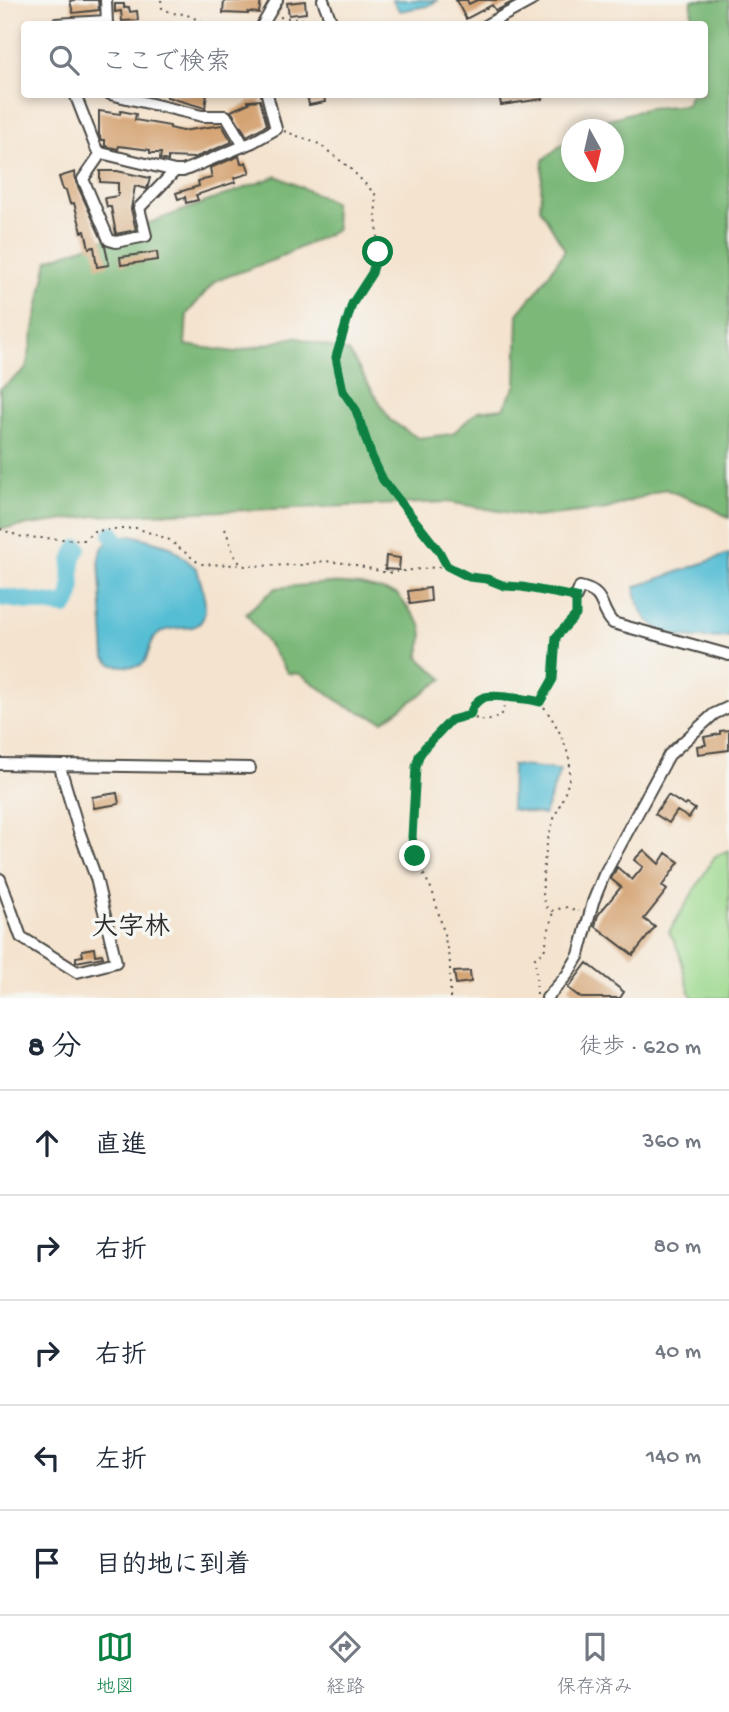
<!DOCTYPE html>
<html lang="ja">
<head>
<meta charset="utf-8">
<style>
	:root { --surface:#fff; --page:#f2f2f3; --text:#1f2937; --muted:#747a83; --line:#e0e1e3; --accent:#0b8043 }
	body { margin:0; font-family:"Gochi Hand","Klee One",sans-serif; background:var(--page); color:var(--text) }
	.compass { position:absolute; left:561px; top:119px; width:63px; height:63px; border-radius:50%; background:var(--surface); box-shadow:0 4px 10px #0003; rotate:172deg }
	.stop { position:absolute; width:21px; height:21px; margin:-16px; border:5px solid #0b8043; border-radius:50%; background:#fff }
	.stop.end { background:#0b8043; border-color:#fff; box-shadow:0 2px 7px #0008 }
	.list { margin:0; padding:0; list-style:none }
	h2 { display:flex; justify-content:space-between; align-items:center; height:91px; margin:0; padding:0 28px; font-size:30px }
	h2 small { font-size:23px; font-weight:400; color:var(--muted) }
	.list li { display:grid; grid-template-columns:46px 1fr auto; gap:21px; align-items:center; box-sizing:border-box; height:105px; padding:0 28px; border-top:2px solid var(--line) }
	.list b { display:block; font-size:26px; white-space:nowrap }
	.list em { font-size:23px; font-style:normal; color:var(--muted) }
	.icon { flex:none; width:38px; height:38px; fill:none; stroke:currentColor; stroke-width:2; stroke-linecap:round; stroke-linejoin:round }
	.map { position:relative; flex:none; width:729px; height:998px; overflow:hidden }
	.search { position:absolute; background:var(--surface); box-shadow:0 4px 10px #0003; left:21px; right:21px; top:21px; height:77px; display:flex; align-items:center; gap:18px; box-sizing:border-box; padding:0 24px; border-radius:7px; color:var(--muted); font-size:26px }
	.sheet { height:616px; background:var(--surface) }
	nav { display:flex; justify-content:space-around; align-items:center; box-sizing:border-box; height:98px; border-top:2px solid var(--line); background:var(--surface); font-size:19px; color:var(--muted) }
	nav a { display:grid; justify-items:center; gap:4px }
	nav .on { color:var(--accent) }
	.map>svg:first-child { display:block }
	.green { fill:#9bd88c; stroke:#63825c; stroke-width:2 }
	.forest { fill:#7cb878; stroke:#547252; stroke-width:2 }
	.water { fill:#56bed4; stroke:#407480; stroke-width:2 }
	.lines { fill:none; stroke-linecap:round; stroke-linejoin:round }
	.river { stroke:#56bed4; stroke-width:18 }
	.building { fill:#d4a372 }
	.street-casing { stroke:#494743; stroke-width:14 }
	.path { stroke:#494743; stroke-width:2; stroke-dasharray:2 5; stroke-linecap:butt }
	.street { stroke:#fff; stroke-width:10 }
	.route { stroke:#0b8043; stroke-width:9 }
	.labels { text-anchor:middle; stroke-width:7; stroke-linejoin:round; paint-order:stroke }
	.quarter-label { font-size:26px; font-weight:bold; fill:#2b2b2b; stroke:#f6f6f2 }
</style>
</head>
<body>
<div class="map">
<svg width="729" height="998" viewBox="0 0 729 998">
	<rect width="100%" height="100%" fill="#f6f6f2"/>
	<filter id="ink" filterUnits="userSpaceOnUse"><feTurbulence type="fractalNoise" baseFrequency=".0143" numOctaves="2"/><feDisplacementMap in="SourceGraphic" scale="14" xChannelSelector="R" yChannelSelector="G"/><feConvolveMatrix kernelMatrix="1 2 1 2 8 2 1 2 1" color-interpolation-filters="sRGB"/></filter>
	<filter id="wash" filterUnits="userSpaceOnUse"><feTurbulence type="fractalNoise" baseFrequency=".00686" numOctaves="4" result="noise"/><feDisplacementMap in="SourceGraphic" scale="28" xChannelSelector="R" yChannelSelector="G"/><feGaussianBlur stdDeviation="1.57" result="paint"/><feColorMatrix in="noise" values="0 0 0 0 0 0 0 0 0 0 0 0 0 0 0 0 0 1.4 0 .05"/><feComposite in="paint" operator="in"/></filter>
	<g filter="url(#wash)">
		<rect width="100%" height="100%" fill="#f4e3ce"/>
		<path class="green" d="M729,850V998H692C682,973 684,955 669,932L715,856Z"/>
		<path class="forest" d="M692,0H729V518L710,507L665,489L607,509L534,517L448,502L96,516L0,529V389L26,369L48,260L277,176L333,202L337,230L276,259L215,281L187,314L185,345L235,352L295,337L349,352L390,420L418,438L452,434L478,411L503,408L516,385L518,314L540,287L565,250L540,208L543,160L571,137L572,172H614V130L580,129L584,126L648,108L687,105L690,95L704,94V24H691Z
			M327,583L360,585L397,594L421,625L423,634L419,658L443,679L383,721L346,706L300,674L288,673L246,613L276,588Z"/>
		<path class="water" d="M392,0H438L427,6L400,11Z
			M132,535L170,546L197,569C201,584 215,622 192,627C181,629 169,627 159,633C148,640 149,662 141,665C133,668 121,666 113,665L105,658L99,558C102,540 115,537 132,535Z
			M729,554V637C685,640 641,640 635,587Z
			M512,765L560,770L544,815L511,809Z"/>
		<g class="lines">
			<path class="river" d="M112,534L126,558
				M0,597L65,606C80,588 63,569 78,548"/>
		</g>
		<g id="blocks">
			<path class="building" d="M75,0H98L99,10L73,13L70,1Z
				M251,0H261L259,13L248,12V14L223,13L224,1Z
				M456,0H467L469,4L477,0H516L496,11L492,5L466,19Z
				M305,1L306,13L289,15L287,3Z
				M115,4H124V8L129,7L130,12L137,11L138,20L122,21L121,11L115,12Z
				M167,94H207L205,108L167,97Z
				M307,94H324L325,102L309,105Z
				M499,94H543V99L501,105Z
				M260,100L267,125L247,136L231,111L249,103L248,101Z
				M99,111L120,114L121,111L136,114L135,120L170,126V128L182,131L222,125L232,142L194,158L168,157V161L160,159L161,153H150V150L119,146L118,149L105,146V140H101L99,134Z
				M239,156L241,164L246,162L250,173L234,178L236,182L196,195L198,200L186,203L185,197L178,199L176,193L199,186L198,181L212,178L210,168Z
				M100,171H117L150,178L147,189L135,186L131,209L136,230L116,234L111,207H107L105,198L118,196V183L100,182Z
				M75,172L76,182L105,246L109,265L97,267L94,247L89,248L85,231L82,232L74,203L70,204L66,190H63L59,177Z
				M157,252L158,260L121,265L120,257Z
				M386,556L400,558L399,570L385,569Z
				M430,588L431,601L410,604L408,591Z
				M729,730V750L698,754L697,746L706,745L704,737L720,734V731Z
				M117,793L119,804L94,808L92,797Z
				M668,795L685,806L687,804L695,809L689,818L677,811L669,823L655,814Z
				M644,850L659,864L666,853L679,862L662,886L667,890L644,919L655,927L633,955L595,926L598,915L621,887L611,879L617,867L632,880L643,867L634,860Z
				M94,948L95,955L102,954L103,957L76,962V957L83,956L82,950Z
				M587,963L624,992L620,998H581L568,988Z
				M470,971L471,982L456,984L454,972Z"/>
		</g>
	</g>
	<g filter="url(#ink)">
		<use href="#blocks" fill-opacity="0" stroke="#494743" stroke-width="2"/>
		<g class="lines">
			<g class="street-casing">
				<path id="street" d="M106,0L107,24
					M323,0L332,24
					M56,24L106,21
					M263,24L277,0
					M488,24L532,0
					M75,94L96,148L101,153L175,171H183L253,142L276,129L267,94
					M110,94L202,116H226L244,146
					M101,153L83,179L109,240L116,242L146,236L139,208L175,171
					M576,597L580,587C607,593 598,607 613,623L729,655
					M0,764L250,768
					M0,879L21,937L77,972L116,962L96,878L79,831L60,767
					M547,998L567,975L579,955L593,902L604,875L669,755L714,714L729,707"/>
			</g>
			<path class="path" d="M161,0L162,8L172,13L185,14L207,24
				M280,17L320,21
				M284,131L319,144L350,168L375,194L378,252L372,273L352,304L336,357L343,391L356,409L372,457L391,492L439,551L447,566L469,577L487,579L505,586L522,587L568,595
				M0,529L22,537L84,540L94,531L136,528L168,539L200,564L240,565
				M225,529C231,542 232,561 245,566L301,565L324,561L352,564L387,573L446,566
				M577,608L576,615L556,637L553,679L540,702C554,719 571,749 570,771C569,791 556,809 551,828C546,843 539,889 545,903C546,908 548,908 552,911L565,907L579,911
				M470,714C476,699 489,692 504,697
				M537,994L535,958L544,952L553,911
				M450,998V963L443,929L432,890L414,856L412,837L416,767L426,747L451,721L470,715C481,723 492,722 503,713L505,697L527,698L539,702"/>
			<use href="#street" class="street"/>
		</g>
	</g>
	<g class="lines" filter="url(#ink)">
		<path class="route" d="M378,252L372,273L352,304L336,357L343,391L356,410L372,457L383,480L439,551L447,566L469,577L487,579L505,586L522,587L576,597V615L556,637L553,679L540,702C528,698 518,699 506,697C489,695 476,694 470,715L451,720L425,747L419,756L416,767L412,837L415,856"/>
	</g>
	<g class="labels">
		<g class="quarter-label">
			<text x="131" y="934">大字林</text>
		</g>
	</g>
</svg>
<svg class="compass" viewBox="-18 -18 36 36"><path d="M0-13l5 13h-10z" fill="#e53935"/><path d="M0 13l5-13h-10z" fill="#747a83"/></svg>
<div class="stop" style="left:378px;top:252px"></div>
<div class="stop end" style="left:415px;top:856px"></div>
<div class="search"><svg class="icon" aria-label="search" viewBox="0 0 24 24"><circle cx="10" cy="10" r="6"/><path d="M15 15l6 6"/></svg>ここで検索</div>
</div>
<section class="sheet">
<h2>8 分<small>徒歩 · 620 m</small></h2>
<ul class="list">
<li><svg class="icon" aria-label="ahead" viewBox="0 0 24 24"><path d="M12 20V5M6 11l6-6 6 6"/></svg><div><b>直進</b></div><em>360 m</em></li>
<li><svg class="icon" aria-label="right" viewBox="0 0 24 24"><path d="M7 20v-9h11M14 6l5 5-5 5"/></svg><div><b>右折</b></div><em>80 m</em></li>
<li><svg class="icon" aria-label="right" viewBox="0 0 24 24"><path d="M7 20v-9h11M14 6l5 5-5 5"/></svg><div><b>右折</b></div><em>40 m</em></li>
<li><svg class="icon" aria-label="left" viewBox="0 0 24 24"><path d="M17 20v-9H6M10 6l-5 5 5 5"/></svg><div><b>左折</b></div><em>140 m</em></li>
<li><svg class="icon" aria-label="arrive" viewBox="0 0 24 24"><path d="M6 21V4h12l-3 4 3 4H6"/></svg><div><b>目的地に到着</b></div></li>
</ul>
</section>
<nav>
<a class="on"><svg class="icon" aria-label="map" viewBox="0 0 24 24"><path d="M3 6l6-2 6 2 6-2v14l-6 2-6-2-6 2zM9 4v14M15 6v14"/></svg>地図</a>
<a><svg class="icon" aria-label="directions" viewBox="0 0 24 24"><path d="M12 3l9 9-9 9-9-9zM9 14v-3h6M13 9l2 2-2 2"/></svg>経路</a>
<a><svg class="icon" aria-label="saved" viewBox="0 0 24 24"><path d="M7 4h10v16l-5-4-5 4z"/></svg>保存済み</a>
</nav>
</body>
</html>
